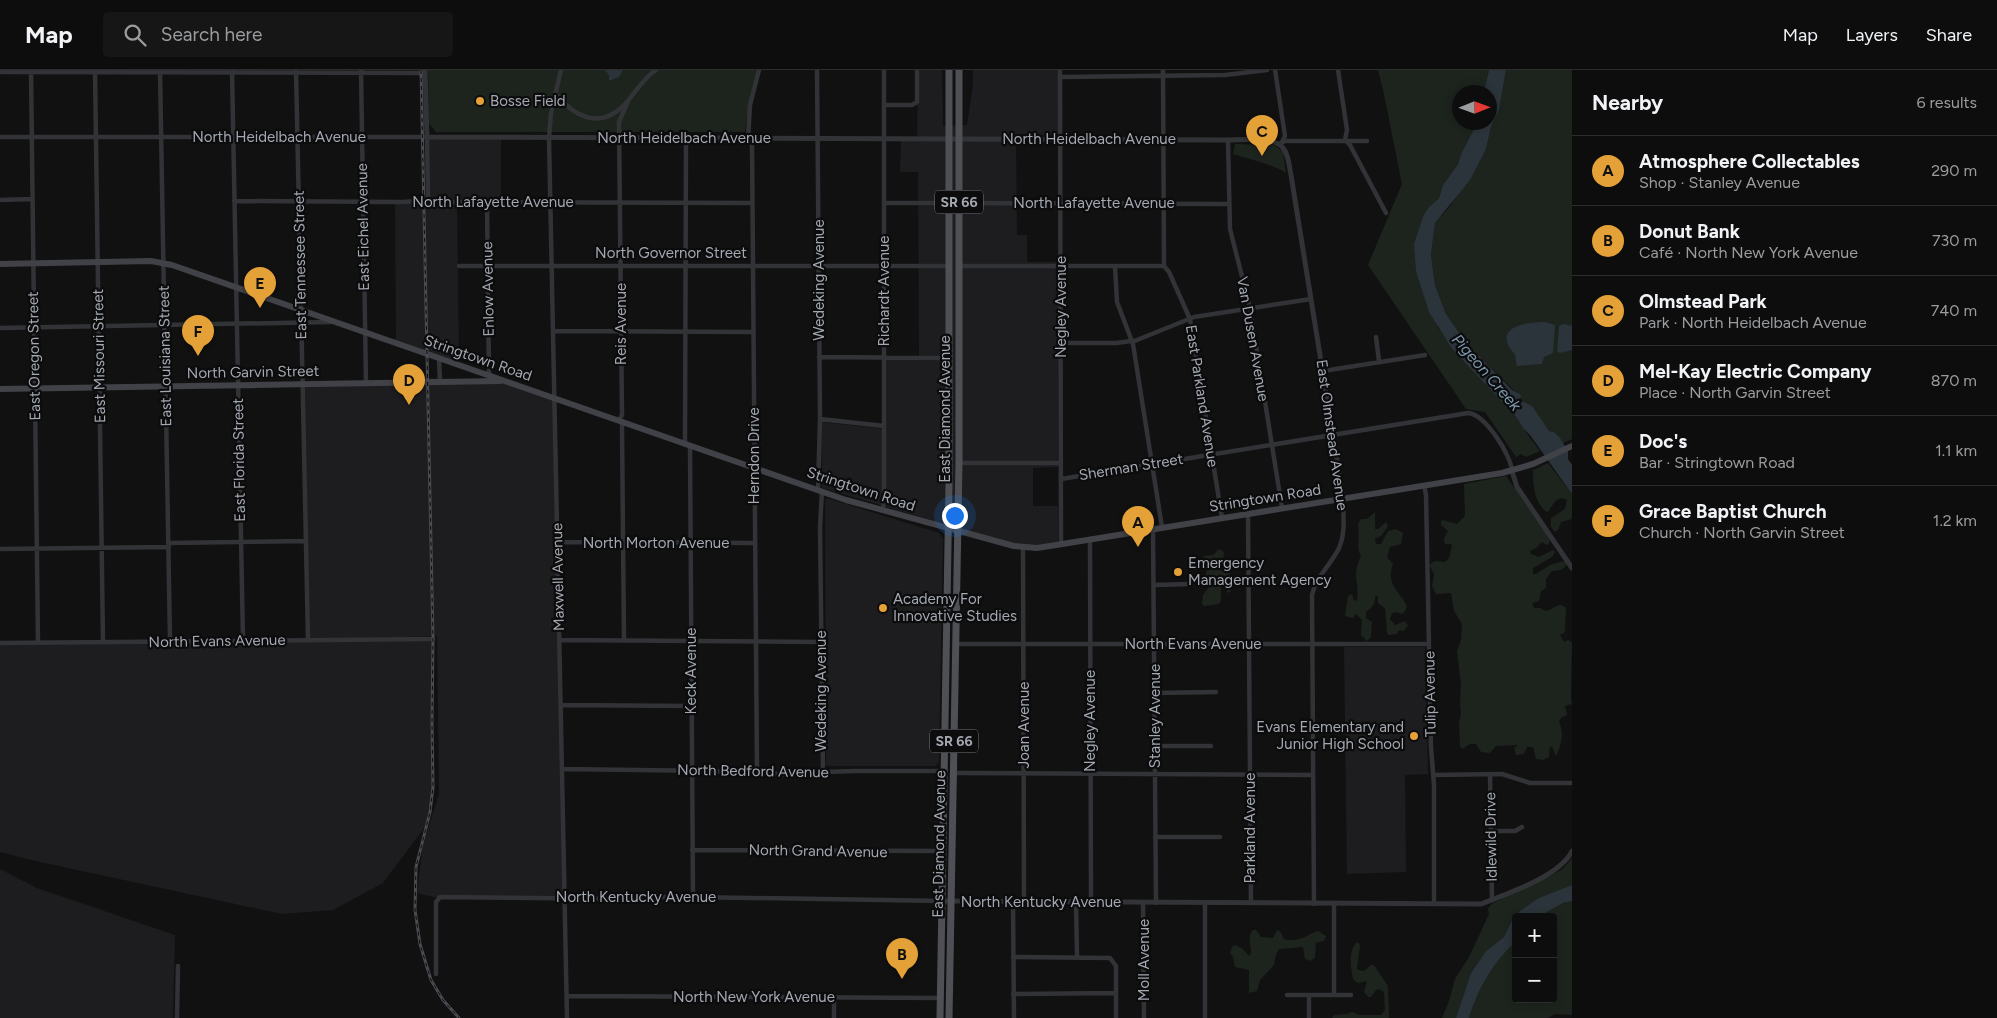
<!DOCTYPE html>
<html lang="en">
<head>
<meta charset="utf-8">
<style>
	:root { --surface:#0d0d0e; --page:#161617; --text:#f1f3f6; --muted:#9a9c9e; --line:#2d2d2e; --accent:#e4a137 }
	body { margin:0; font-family:Figtree,sans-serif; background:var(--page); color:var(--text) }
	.controls { position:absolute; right:15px; bottom:15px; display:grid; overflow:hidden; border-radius:5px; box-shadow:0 2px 8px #0003 }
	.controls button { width:45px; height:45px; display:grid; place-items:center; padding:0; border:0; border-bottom:1px solid var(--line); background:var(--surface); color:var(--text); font:25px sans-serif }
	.compass { position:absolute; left:1452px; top:15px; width:45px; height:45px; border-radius:50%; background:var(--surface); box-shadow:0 2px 8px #0003; rotate:89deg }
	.you { position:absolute; left:954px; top:445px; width:18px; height:18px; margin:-12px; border:4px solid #fff; border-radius:50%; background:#1a73e8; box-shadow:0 0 0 8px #1a73e833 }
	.badge { display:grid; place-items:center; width:32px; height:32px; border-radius:50%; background:var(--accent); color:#111; font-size:16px; font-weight:700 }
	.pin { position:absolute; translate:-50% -41px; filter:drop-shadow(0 1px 2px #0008) }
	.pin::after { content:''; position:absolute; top:26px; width:18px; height:15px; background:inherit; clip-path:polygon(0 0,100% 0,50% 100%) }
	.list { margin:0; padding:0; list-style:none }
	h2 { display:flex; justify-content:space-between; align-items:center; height:65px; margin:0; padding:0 20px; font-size:21px }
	h2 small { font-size:16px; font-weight:400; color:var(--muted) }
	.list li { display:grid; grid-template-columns:32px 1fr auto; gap:15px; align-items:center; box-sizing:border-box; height:70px; padding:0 20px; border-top:1px solid var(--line) }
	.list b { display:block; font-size:19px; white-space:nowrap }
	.list p { margin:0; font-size:16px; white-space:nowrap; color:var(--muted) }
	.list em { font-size:16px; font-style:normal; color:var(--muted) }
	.icon { flex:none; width:28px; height:28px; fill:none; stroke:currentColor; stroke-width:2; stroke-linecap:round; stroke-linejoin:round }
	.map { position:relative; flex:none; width:1572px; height:948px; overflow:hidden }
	header { display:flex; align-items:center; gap:30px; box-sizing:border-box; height:70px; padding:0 25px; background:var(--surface); border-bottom:1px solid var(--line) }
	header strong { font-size:24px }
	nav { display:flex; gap:28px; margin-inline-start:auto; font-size:18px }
	.search { width:350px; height:45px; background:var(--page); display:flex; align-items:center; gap:12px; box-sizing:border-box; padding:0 18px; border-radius:5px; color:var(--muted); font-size:19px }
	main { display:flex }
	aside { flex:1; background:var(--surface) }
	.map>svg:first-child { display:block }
	.built { fill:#1d1d1f }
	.green { fill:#1d241e }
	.water { fill:#2b343a }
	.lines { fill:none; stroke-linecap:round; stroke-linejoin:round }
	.minor { stroke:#323337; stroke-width:4.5 }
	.tertiary { stroke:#323337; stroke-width:5 }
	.secondary { stroke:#404247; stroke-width:6 }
	.primary { stroke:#4e5056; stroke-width:7 }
	.rail-casing { stroke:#494b50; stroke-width:3 }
	.rail { stroke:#0c0c0d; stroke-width:1; stroke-dasharray:4; stroke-linecap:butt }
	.poi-dot { fill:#e4a137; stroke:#0c0c0d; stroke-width:2 }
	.labels { text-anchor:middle; stroke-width:4.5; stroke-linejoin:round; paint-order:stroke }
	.shield { fill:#0c0c0d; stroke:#767980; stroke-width:1 }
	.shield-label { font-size:14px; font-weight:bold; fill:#a3a8b2 }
	.poi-label { font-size:15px; fill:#a3a8b2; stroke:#0c0c0d; text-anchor:start }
	.street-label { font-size:15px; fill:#a3a8b2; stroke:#0c0c0d }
	.water-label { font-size:16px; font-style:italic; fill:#7c97ab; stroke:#0c0c0d }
</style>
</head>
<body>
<header>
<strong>Map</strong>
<div class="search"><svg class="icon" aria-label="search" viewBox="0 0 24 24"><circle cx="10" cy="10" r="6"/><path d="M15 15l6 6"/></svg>Search here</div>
<nav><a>Map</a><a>Layers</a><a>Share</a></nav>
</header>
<main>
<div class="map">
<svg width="1572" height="948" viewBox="0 0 1572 948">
	<rect width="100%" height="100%" fill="#111112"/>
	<path class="built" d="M918,0H942L943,56L967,55L973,14V0H1059V65L1016,66L1017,165H1027V192H1059L1058,397L1033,398V436H1058V472L1036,476L1013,474L822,418L821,352L886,359V287L919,286L918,102H900L901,70H917Z
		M427,67H501V133H457L459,295L396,273L395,132L428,129Z
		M428,308L506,311L554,328L565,827L438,828L417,823L423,774L439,724L437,566L308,570L303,314Z
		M827,428L939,463L943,469L939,692L936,696H829L826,695L825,429Z
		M432,571L433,724L425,757L383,813L333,840L282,844L31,790L0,782V574Z
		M1344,577H1425L1428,704L1405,705L1406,802L1347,804Z
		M0,799L37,818L175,865L173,948H0Z"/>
	<path class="green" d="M428,0H758L749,31L745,62H436L429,53Z
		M1378,0H1489L1484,22H1460V52L1477,53L1461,84L1458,94L1443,115L1439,128L1429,137L1424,144L1414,173L1438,258L1449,270L1453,280L1517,348C1524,360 1532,371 1540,381L1526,387L1521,384L1516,387L1485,342L1466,339L1368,195L1402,114L1384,24Z
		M1506,0H1572V369L1563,373L1554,362L1549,361L1517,324L1465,271L1446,244L1435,215L1431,185L1435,153L1451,135L1486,79L1491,57L1499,40Z
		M1235,74L1274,75L1283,82L1286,103C1270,93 1251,90 1233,84Z
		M1548,393L1572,424V449L1561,452L1558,460L1555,462L1551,457V448L1565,439L1567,430C1556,425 1554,434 1548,442L1545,441C1534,430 1533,416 1533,400Z
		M1506,406L1550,468L1549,474L1547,475L1542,472L1536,478L1530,481L1531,484L1539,487L1553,480L1555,482L1552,487L1533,498V504H1536L1550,495L1564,491L1567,493L1566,496L1561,500L1552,501L1546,509V518L1541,521L1539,531L1532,533L1534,538H1540L1546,541C1554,540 1559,530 1566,538L1565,562L1560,565L1564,572L1568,570L1572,572L1571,628L1572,634L1565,636L1567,645L1561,648L1559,652C1564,663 1562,672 1557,684L1555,685L1553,678L1550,676L1549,687L1543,690L1536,689L1533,677H1527L1524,684L1516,685L1514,678L1518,675L1496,676L1490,683L1481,682L1476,674H1470L1462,679L1460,676L1459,652L1461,644L1460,635L1461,614L1457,581L1461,570L1462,554L1454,541L1451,523L1436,524L1432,516L1434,504L1430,496C1432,489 1439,492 1445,492L1449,488L1452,476L1451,474H1445L1444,468L1448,461L1441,455V452L1442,450L1457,454L1465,446L1464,414Z
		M1375,442V459H1378L1386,452L1388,456L1382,465L1375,469L1376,474H1381L1388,461L1396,459L1403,463L1401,474L1390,477L1387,487L1393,494C1385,515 1400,521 1407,536L1405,541L1402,544L1396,542L1392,543L1390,549L1395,555L1405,551L1408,555L1404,561L1399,560L1397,564L1389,565L1387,563L1385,538L1378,533V526H1375C1376,533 1372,538 1366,542V548L1372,552L1371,567L1367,571L1361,565L1362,550L1356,544L1353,548L1345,546L1348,526L1352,524L1354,531L1357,530C1360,514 1351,505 1361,487C1356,476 1360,466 1358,454L1361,449H1367Z
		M1219,479L1224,482L1223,491L1232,508V519L1229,523L1227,522L1226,516L1223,514L1221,516V531L1219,534L1204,536L1202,534L1203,525L1210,516L1205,509L1207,499C1204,495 1202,491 1204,486L1213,485Z
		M1572,788V815L1520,841L1512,850L1504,867L1486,881L1471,903L1456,948H1442L1449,931L1455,909L1469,887L1489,844L1488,838L1493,833L1563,799Z
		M1572,831V945L1556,944L1547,948H1469C1478,918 1493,893 1516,871V929H1553V847H1538L1563,833Z
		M1253,860H1256L1261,867L1273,868L1277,860L1280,861L1284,869C1298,873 1305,866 1318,861L1326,866L1324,871L1316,873L1315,888L1310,891L1305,889L1303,877L1279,879L1276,884L1274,895L1260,910L1257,921L1249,923V900L1235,897L1233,887L1230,883L1232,877L1235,875L1243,879L1249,886L1251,884C1252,876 1246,868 1253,860Z
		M1356,873H1359L1360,876L1357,898L1358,900L1364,901L1371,895H1374L1388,916L1389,948H1332L1334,945L1347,944L1352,942L1360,945H1381L1385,940L1384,922L1379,919L1376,920L1371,927H1368L1364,922L1367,911L1358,913L1353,909C1351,898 1348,882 1356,873Z"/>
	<path class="water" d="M605,0H623L619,7L611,10H609V5Z
		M1489,0H1506L1499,40L1491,57L1486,79L1470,110L1435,153L1431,185L1435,215L1446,244L1465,271L1512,320L1521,325L1520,330L1532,336L1549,361L1554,362L1560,368L1568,381V389L1572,395V424L1530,365L1523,358L1517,348L1453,280L1429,242L1416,201L1414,173L1424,144L1429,137L1439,128L1443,115L1458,94L1461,84L1477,53L1490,52V22H1484Z
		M1545,252L1555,255L1553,283L1544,287L1542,294L1517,296C1516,293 1516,289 1515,285C1512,280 1508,278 1507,271C1503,254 1534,252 1545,252Z
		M1564,254L1572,256V280L1560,283L1557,281L1559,256Z
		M1572,815V831L1563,833L1538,847H1516V871C1493,893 1478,918 1469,948H1456L1471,903L1486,881L1504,867L1512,850L1520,841L1539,828Z"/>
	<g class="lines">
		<path class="minor" d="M31,0L38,572
			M95,0L103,572
			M160,0L170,571
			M232,0L243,570
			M296,0L308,570
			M361,0L366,313
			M561,0L551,43L549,67L567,948
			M817,0L820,349L818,420
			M1060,0L1061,474
			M1163,0L1164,196L1169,202L1190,249L1222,448
			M1275,0L1285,66L1282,72
			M1338,0L1347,60L1345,70L1350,75L1386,143
			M0,2L425,3
			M1060,7L1225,5L1267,0
			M555,23C576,49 602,60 627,32C636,21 643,9 656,0
			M884,35H912L917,32V0
			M0,67H427L428,129
			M748,69L750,35L759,0
			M752,69L757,702
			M1228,70L1230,159L1250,238L1282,438
			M1279,74L1285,71H1367
			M0,130L32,129
			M234,131L401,132L421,131L428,129L433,132H445L752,133
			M487,133L489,305
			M884,133H949
			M959,133L1229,134
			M459,196H949
			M959,196H1164
			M1115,197L1117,232L1133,274L1162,457
			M0,258L331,252
			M553,261L753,262
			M1376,267L1379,291
			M1132,272L1194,247L1311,229
			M1062,273H1116L1131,271
			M819,287L949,288
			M439,288L440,312
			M1323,301L1425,285
			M820,349L884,356
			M619,350L622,345L619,52L628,31
			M685,373L686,68
			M690,375L693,827
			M959,393H1061
			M1061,409L1468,343C1485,344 1511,385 1512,401
			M1424,415L1426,425L1431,677L1434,715V834
			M822,421L820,457L823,702
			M881,440L883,438L884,430V0
			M1248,444L1251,833
			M1153,459L1156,833
			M1090,469L1091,832
			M558,472L755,473
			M168,473L306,471
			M1023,477L1024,832
			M0,479L169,477
			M1154,515L1191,514
			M560,570L821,572
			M624,570L622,359V355L625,353
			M0,573L433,569
			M956,574H1429
			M1154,623L1216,622
			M561,635L691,636
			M1155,676H1211
			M563,699L710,701L779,704L811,705L823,702L855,701H944
			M954,703L1312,705
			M1433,705L1502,704L1530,713H1572
			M1490,705L1492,830
			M1491,761H1515L1522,757
			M1155,767H1220
			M692,780L943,781
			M1013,832L1014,948
			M1076,832L1077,887
			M1143,832L1144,948
			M1314,834L1312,525C1316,506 1331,495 1339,478C1346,462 1343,445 1343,428
			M1013,887L1110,888L1116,896V948
			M436,904V832L440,827L633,829L643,827H693L943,831
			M1013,924L1116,923
			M1287,925H1351
			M1334,925V834
			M567,926L941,928
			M834,927V948
			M177,948L178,896
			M1205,948V833
			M1309,948V925"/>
		<path class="tertiary" d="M425,0L427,67L1228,70C1242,70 1274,66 1283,78C1289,85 1289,96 1291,105L1343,428
			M1512,401L1517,417L1572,498
			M943,831L1481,834C1507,824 1560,806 1572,781"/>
		<path class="secondary" d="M0,194L151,191L172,195L846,430L1014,476L1037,478L1050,476L1502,403L1533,394L1572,376
			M0,319L500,311"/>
		<path class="primary" d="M940,948L949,415V0
			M949,948L959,393V0"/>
		<g class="rail-casing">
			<path id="rail" d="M421,0L433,569L432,652L433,717L430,742L416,797L415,840L420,874L431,910L443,930L459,948"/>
		</g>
		<use href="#rail" class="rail"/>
	</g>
	<g class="poi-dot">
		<circle cx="480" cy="31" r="5"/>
		<circle cx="1178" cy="502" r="5"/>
		<circle cx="883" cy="538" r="5"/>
		<circle cx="1414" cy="666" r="5"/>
	</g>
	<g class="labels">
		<g class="shield">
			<rect x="935" y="120.5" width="48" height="23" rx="4"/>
			<rect x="930" y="659.5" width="48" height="23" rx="4"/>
		</g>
		<g class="shield-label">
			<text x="959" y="137">SR 66</text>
			<text x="954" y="676">SR 66</text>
		</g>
		<g class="poi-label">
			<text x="490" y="36">Bosse Field</text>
			<text x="1188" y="498">Emergency<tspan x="1188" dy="17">Management Agency</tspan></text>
			<text x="893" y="534">Academy For<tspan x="893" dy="17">Innovative Studies</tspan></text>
			<text x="1404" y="662" text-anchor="end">Evans Elementary and<tspan x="1404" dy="17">Junior High School</tspan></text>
		</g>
		<g class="street-label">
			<text x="279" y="72">North Heidelbach Avenue</text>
			<text x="684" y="73">North Heidelbach Avenue</text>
			<text x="1089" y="74">North Heidelbach Avenue</text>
			<text x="493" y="137">North Lafayette Avenue</text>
			<text x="1094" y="138">North Lafayette Avenue</text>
			<text transform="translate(363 157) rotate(-91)" y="5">East Eichel Avenue</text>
			<text x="671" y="188">North Governor Street</text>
			<text transform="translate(300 195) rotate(-91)" y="5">East Tennessee Street</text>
			<text transform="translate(819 210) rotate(-90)" y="5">Wedeking Avenue</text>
			<text transform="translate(488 219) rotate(-91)" y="5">Enlow Avenue</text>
			<text transform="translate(884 221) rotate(-90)" y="5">Richardt Avenue</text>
			<text transform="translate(1061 237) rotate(-90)" y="5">Negley Avenue</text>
			<text transform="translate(621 254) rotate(-90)" y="5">Reis Avenue</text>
			<text transform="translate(1253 269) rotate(80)" y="5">Van Dusen Avenue</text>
			<text transform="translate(34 286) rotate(-91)" y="5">East Oregon Street</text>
			<text transform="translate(99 286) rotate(-91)" y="5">East Missouri Street</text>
			<text transform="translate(165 286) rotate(-91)" y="5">East Louisiana Street</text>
			<text transform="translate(478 288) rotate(19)" y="5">Stringtown Road</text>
			<text transform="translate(253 302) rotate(-1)" y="5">North Garvin Street</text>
			<text transform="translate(1202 326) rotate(81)" y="5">East Parkland Avenue</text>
			<text transform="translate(945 339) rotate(-90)" y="5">East Diamond Avenue</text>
			<text transform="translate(1332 365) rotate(82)" y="5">East Olmstead Avenue</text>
			<text transform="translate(754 386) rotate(-90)" y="5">Herndon Drive</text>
			<text transform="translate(239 390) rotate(-91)" y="5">East Florida Street</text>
			<text transform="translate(1131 397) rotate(-9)" y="5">Sherman Street</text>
			<text transform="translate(861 419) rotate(18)" y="5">Stringtown Road</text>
			<text transform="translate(1265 428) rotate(-9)" y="5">Stringtown Road</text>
			<text x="656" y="478">North Morton Avenue</text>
			<text transform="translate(558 507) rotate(-91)" y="5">Maxwell Avenue</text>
			<text transform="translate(217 571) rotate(-1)" y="5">North Evans Avenue</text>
			<text x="1193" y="579">North Evans Avenue</text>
			<text transform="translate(691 601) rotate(-90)" y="5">Keck Avenue</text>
			<text transform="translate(821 621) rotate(-90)" y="5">Wedeking Avenue</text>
			<text transform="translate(1430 624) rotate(-91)" y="5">Tulip Avenue</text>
			<text transform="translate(1155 646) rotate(-90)" y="5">Stanley Avenue</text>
			<text transform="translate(1090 651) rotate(-90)" y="5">Negley Avenue</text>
			<text transform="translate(1024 655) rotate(-90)" y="5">Joan Avenue</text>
			<text transform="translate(753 701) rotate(1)" y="5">North Bedford Avenue</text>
			<text transform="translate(1250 758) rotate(-90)" y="5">Parkland Avenue</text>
			<text transform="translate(1491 767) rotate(-91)" y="5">Idlewild Drive</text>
			<text transform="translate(939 774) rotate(-89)" y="5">East Diamond Avenue</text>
			<text transform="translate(818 781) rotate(1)" y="5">North Grand Avenue</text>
			<text x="636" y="832">North Kentucky Avenue</text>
			<text x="1041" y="837">North Kentucky Avenue</text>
			<text transform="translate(1144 890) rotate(-90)" y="5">Moll Avenue</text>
			<text x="754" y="932">North New York Avenue</text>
		</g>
		<g class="water-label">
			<text transform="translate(1487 302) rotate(49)" y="6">Pigeon Creek</text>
		</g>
	</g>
</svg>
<div class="controls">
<button>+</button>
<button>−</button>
</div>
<svg class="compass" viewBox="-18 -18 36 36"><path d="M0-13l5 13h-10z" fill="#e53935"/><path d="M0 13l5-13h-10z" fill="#9a9c9e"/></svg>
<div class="you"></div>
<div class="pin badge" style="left:1138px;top:477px">A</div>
<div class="pin badge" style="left:902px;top:909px">B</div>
<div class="pin badge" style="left:1262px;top:86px">C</div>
<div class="pin badge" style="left:409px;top:335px">D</div>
<div class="pin badge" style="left:260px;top:238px">E</div>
<div class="pin badge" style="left:198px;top:286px">F</div>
</div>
<aside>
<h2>Nearby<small>6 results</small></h2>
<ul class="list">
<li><span class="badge">A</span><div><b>Atmosphere Collectables</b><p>Shop · Stanley Avenue</p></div><em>290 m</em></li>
<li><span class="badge">B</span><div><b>Donut Bank</b><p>Café · North New York Avenue</p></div><em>730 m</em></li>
<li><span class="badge">C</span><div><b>Olmstead Park</b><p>Park · North Heidelbach Avenue</p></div><em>740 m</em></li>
<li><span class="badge">D</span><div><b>Mel-Kay Electric Company</b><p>Place · North Garvin Street</p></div><em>870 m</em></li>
<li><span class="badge">E</span><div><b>Doc's</b><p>Bar · Stringtown Road</p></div><em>1.1 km</em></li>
<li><span class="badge">F</span><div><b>Grace Baptist Church</b><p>Church · North Garvin Street</p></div><em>1.2 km</em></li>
</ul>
</aside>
</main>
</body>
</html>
